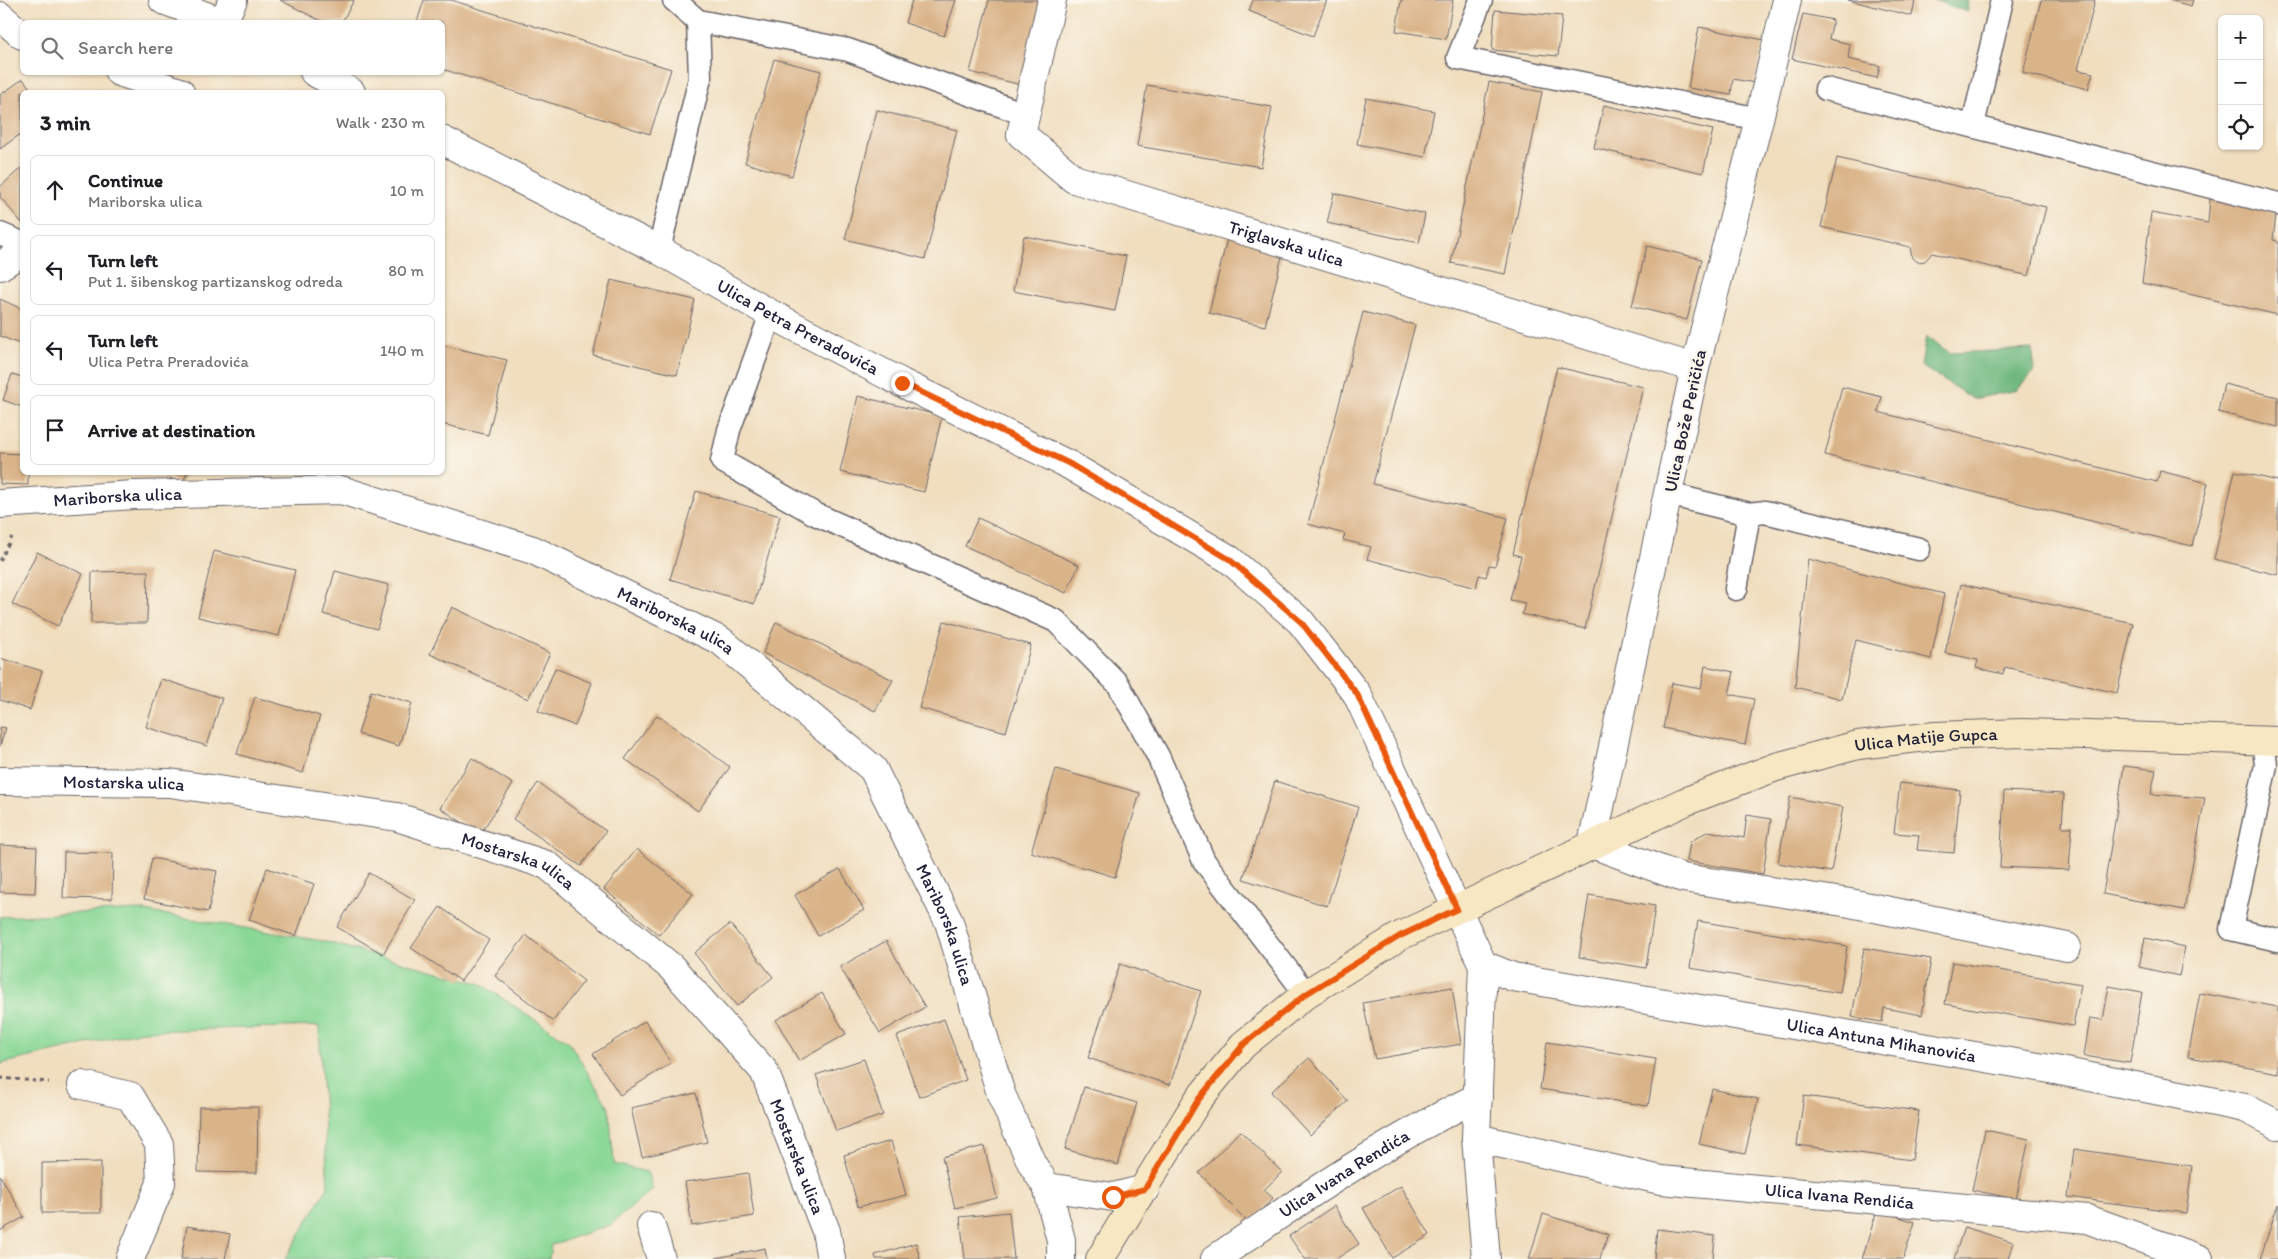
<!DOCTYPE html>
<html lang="en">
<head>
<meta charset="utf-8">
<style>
	:root { --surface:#fff; --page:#f6f6f6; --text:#202124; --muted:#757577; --line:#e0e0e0 }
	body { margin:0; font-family:Itim,sans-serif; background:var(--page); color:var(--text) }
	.controls { position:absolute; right:15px; top:15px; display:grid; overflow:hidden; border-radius:8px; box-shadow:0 1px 4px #0004 }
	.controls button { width:45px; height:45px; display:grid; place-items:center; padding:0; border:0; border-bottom:1px solid var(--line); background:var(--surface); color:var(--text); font:25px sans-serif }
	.stop { position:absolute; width:15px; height:15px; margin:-11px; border:4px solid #ea580c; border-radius:50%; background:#fff }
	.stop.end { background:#ea580c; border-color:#fff; box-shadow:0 1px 5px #0008 }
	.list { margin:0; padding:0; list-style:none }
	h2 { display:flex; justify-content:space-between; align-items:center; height:65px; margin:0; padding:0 20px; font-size:21px }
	h2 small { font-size:16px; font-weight:400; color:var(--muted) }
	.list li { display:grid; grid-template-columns:32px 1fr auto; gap:15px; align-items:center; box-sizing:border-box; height:70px; margin:0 10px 10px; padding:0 10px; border:1px solid var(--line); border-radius:8px }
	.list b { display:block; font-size:19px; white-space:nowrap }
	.list p { margin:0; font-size:16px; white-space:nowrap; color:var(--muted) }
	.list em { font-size:16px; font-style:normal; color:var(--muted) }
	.icon { flex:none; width:28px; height:28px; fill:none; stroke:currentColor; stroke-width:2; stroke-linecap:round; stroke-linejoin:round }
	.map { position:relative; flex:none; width:2278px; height:1259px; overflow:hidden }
	.search { position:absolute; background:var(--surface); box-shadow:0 1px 4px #0004; left:20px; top:20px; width:425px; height:55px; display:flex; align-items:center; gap:12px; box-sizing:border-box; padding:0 18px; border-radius:8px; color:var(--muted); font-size:19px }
	.panel { position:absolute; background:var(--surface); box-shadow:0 1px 4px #0004; left:20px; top:90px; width:425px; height:385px; border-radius:8px }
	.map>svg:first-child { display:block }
	.green { fill:#8ad896; stroke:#567d68 }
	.forest { fill:#6fb87f; stroke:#486d5d }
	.building { fill:#dab489 }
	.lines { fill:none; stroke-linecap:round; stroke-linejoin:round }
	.lane-casing { stroke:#6a6469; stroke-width:25 }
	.street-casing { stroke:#6a6469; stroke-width:30 }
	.secondary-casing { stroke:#6a6469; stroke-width:30 }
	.path { stroke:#6a6469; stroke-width:3; stroke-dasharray:4 4; stroke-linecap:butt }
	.lane { stroke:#fff; stroke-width:22 }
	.street { stroke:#fff; stroke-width:28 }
	.secondary { stroke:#f7e8c3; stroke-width:28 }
	.route { stroke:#ea580c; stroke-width:6 }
	.labels { text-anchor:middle; stroke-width:5; stroke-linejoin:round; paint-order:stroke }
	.street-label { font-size:18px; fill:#22223b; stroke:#fbf7ec }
</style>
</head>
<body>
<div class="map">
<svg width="2278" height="1259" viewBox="0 0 2278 1259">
	<rect width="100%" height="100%" fill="#fbf7ec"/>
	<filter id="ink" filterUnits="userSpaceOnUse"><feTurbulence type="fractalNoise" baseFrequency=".02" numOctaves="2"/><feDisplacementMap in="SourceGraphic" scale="10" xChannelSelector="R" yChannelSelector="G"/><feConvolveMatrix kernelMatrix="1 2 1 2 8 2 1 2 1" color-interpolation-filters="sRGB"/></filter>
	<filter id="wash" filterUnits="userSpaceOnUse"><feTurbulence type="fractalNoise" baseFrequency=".0096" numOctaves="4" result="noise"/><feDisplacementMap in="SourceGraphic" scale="20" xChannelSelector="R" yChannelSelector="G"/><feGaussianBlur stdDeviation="1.12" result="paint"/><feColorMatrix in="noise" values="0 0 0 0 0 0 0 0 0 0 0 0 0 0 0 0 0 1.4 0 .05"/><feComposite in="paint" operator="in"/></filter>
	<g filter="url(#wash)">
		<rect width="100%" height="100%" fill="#f0debf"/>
		<path class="green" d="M138,910L323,941L479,983L569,1042L609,1108L614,1164L647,1172L653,1189L610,1225L551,1245L549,1259H285L328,1187L319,1026L142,1031L0,1064V917Z"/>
		<path class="forest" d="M1933,0H1967L1968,12Z
			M1926,336L1950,353L2033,349L2034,372L2017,390L1973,399L1921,366Z"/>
		<g id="blocks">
			<path class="building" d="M280,0H354L342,22H323Z
				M424,0H451L671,69L650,134L442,69V22H417Z
				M912,0H956L944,36L905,23Z
				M989,0H1044L1021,85L970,72Z
				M1253,0H1327L1313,36L1249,11Z
				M1401,0H1453L1446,39L1396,31Z
				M1848,0H1915L1912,16Z
				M2041,0H2095L2078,70L2093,73L2088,89L2023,73Z
				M2169,0H2193L2191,6Z
				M1495,10L1562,16L1558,56L1492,50Z
				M1803,14L1833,20L1829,39L1850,44L1848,59L1880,66L1877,78L1792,59Z
				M1699,27L1764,40L1755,83L1733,79L1731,95L1688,88Z
				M774,59L821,71L792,176L745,163Z
				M23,79L33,92H22V133L0,149V95Z
				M1489,82L1542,92L1505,274L1451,263Z
				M1147,85L1272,107L1261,167L1137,146Z
				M1366,98L1434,111L1425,157L1357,144Z
				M1604,105L1713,130L1703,173L1594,148Z
				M877,110L957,130L925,259L845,239Z
				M1837,158L2046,207L2029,276L1932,253L1925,261L1918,262L1912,258L1910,247L1821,227Z
				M22,167V223L0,197V187Z
				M1334,193L1425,214L1419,243L1327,223Z
				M2210,199L2276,213L2273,240L2278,241V315L2142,283L2151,213L2208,223Z
				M1228,235L1284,248L1265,326L1209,313Z
				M1024,236L1126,256L1115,311L1013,291Z
				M1647,246L1702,259L1687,320L1632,306Z
				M611,280L695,300L677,375L593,355Z
				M0,299L22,309V345L0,336Z
				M1363,312L1415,325L1373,484L1508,518L1495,566L1489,565L1486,577L1479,575L1476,588L1367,559L1371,547L1343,540L1345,534L1308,524Z
				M442,345L507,360L488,435L442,424Z
				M1557,367L1643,387L1585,629L1522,614L1525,603L1510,600L1521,556L1513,554Z
				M12,374L22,377V407L3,400Z
				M2224,384L2278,397V427L2218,412Z
				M1842,387L1882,397L1878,412L2157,482L2160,471L2208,483L2192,546L1825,455Z
				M858,396L942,416L924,492L840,472Z
				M0,453L22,454V472H28V485L0,484Z
				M2235,471L2278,481V575L2214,559Z
				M160,472H188L181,484Z
				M696,491L780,516L754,604L670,579Z
				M978,518L1079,565L1066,593L965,546Z
				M214,551L295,570L279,636L198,617Z
				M37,552L83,574L58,626L12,604Z
				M1808,559L1944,594L1931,659L1856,640L1842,699L1795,687Z
				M148,571L147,623H91L92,572Z
				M335,571L389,585L377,629L323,614Z
				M1961,584L2133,623L2117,693L2005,667L2003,674L1976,668L1978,660L1945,653Z
				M452,607L550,653L528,699L430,654Z
				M944,621L1031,645L1006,732L919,708Z
				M776,622L893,680L875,711L763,653Z
				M0,658L42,671L30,710L0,700Z
				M1705,666L1734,672L1729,694L1754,699L1745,745L1663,728L1672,683L1701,688Z
				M555,668L592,683L575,726L538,711Z
				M161,679L222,698L207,746L146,727Z
				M371,691L412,703L399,746L358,734Z
				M255,697L320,716L303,773L237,754Z
				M657,715L730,767L698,811L625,759Z
				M0,727L6,728L0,746Z
				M472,758L513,784L480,834L440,808Z
				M2124,766L2156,770L2151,794L2205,798L2184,910L2103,894Z
				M1056,769L1140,793L1115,877L1031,852Z
				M1275,781L1358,807L1327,906L1243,879Z
				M538,783L606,831L581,866L513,819Z
				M1900,783L1960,790L1954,853L1917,850L1919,835L1894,833Z
				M2004,791L2064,794L2062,827H2072L2069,870L2000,867Z
				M1790,797L1843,807L1831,872L1778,863Z
				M1747,815L1771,819L1763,874L1687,861L1690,842L1708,831L1744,838Z
				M0,845L37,847L35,893L0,892Z
				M637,849L693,894L659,935L604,889Z
				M64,852L113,853L112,899L63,898Z
				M152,858L217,871L208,912L144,899Z
				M267,868L314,884L296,936L249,920Z
				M840,869L864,910L818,936L795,895Z
				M369,873L415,900L383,954L337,927Z
				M1589,895L1655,906L1646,968L1579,957Z
				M440,907L489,940L461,981L411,948Z
				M1698,921L1847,946L1840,993L1690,968Z
				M730,924L773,977L737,1006L694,953Z
				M526,935L584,981L553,1021L495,976Z
				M2145,938L2185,947L2179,976L2139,967Z
				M886,941L925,1007L880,1033L840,967Z
				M1864,948L1931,959L1922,1015L1884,1008L1882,1022L1852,1017Z
				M1952,962L2081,984L2073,1026L1945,1004Z
				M1120,964L1201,991L1170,1085L1088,1058Z
				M2109,986L2142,992L2130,1063L2084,1056L2090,1018L2103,1020Z
				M1452,987L1461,1044L1375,1059L1363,1003Z
				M822,993L846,1034L799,1061L776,1020Z
				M2200,993L2278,1007V1073L2188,1057Z
				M944,1019L966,1080L919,1097L897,1036Z
				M645,1021L671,1063L620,1095L593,1054Z
				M1547,1042L1656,1059L1648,1106L1540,1089Z
				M1309,1058L1348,1101L1310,1135L1271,1092Z
				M864,1059L883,1115L836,1131L816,1075Z
				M1084,1087L1137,1103L1118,1165L1065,1149Z
				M1712,1089L1758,1099L1745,1154L1699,1144Z
				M696,1093L707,1142L642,1157L631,1108Z
				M1804,1096L1919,1111L1912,1160L1797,1145Z
				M199,1107H258L257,1173L198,1172Z
				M1985,1130L2029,1139L2016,1199L1972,1190Z
				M1240,1131L1282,1172L1264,1190L1273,1198L1249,1223L1199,1173Z
				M891,1141L906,1195L858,1207L844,1155Z
				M984,1146L997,1198L955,1208L942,1157Z
				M2074,1149L2192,1166L2186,1213L2068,1197Z
				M101,1162V1213H42V1163Z
				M748,1173L754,1216L692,1226L685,1182Z
				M0,1175L24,1217L0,1231Z
				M1401,1186L1430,1235L1392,1258L1363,1208Z
				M2278,1204V1259H2260Z
				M1334,1206L1359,1244L1336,1259H1305L1289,1236Z
				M1877,1210L1915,1222L1903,1259H1862Z
				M1009,1212L1014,1259H965L960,1217Z
				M1543,1214L1608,1234L1600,1259H1529Z
				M187,1226L230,1234L225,1259H181Z
				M1964,1227L2013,1242L2008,1259H1954Z
				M1657,1229L1715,1236L1713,1259H1654Z
				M916,1243L920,1259H876L875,1255Z
				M765,1248L767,1259H716V1258Z"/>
		</g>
	</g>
	<g filter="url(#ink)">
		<use href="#blocks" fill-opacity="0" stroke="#6a6469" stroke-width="1"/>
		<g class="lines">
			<g class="lane-casing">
				<path id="lane" d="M1481,0L1458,58L1759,119
					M698,21L848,50L1027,115
					M1826,89L2278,204
					M1973,125L2002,0
					M0,234L22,243
					M659,250L700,78L698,21L674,0
					M771,314L729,430L722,461L815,514L1056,621L1118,684L1158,756L1204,861L1306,994
					M1668,494L1749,514L1736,589
					M1749,514L1765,512L1919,549
					M2263,740L2266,765L2231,929L2278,940"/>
			</g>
			<g class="street-casing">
				<g id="street">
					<path d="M163,0L222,22"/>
					<path id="s1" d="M1052,0L1021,134L1074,179L1695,368"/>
					<path d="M1787,0L1759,119L1695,368L1592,844L1683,878L1850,903L2067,947"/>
					<path d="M0,16L22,35"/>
					<path d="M223,22L233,0"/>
					<path d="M119,72L180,92"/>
					<path d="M314,72L351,92"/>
					<path id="s2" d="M442,140L659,250L771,314L902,383L1069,465L1229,559L1301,622L1357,694L1483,965L1476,1138L1486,1259"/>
					<path d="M0,266L22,252"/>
					<path id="s3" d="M0,504L134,495L341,490L533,550L721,641L873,769L949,922L1001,1094L1032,1164L1047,1187L1113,1197L1145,1189"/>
					<path id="s4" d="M0,781L170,783L397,817L547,865L671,967L764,1071L826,1231L831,1259"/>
					<path id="s5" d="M1483,965L1513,977L2050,1069L2245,1108L2278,1125"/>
					<path d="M82,1085L130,1096L159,1144L161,1183L130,1259"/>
					<path id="s6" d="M1476,1138L1661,1180L2087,1219L2199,1259"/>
					<path d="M1047,1187L1061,1240V1259"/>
					<path d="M651,1226L661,1259"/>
					<path id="s7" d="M1215,1259C1300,1200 1385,1142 1478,1097"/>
				</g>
			</g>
			<g class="secondary-casing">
				<g id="secondary">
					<path id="s8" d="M1100,1259L1198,1100L1243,1045L1306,994L1400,936L1684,802L1776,767L1858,745L1935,736L2022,733L2278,741"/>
				</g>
			</g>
			<path class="path" d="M0,561L12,537
				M0,1078L49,1082"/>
			<use href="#lane" class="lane"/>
			<use href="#street" class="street"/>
			<use href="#secondary" class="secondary"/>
		</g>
	</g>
	<g class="lines" filter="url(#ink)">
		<path class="route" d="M902,383L1070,464L1229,559L1301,622L1357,694L1457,909L1400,936L1306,994L1244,1044L1198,1100L1145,1189L1113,1197"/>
	</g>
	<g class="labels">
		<g class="street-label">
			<text dy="6" stroke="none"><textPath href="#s1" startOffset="429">Triglavska ulica</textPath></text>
			<text dy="6" stroke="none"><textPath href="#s2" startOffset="402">Ulica Petra Preradovića</textPath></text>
			<text transform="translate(1685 421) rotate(-78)" y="6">Ulica Bože Peričića</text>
			<text dy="6" stroke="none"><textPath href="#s3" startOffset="118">Mariborska ulica</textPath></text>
			<text dy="6" stroke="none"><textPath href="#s3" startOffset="702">Mariborska ulica</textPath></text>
			<text dy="6" stroke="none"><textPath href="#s8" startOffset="1015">Ulica Matije Gupca</textPath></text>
			<text dy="6" stroke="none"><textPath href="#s4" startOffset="124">Mostarska ulica</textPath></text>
			<text dy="6" stroke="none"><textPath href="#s4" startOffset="529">Mostarska ulica</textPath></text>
			<text dy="6" stroke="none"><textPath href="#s3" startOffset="1122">Mariborska ulica</textPath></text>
			<text dy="6" stroke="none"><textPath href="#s5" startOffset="406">Ulica Antuna Mihanovića</textPath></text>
			<text dy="6" stroke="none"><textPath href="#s4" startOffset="949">Mostarska ulica</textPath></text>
			<text dy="6" stroke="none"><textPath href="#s7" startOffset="155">Ulica Ivana Rendića</textPath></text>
			<text dy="6" stroke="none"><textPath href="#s6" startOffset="369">Ulica Ivana Rendića</textPath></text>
		</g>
	</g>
</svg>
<div class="controls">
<button>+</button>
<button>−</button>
<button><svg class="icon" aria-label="locate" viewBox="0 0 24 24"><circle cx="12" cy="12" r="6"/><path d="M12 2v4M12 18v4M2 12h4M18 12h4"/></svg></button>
</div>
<div class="stop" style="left:1113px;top:1197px"></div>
<div class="stop end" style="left:902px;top:383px"></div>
<div class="search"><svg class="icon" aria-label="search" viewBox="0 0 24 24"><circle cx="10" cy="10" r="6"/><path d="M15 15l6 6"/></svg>Search here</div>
<section class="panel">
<h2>3 min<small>Walk · 230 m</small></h2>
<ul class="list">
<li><svg class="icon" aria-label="ahead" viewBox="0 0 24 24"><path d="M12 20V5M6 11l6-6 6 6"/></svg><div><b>Continue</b><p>Mariborska ulica</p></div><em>10 m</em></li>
<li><svg class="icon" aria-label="left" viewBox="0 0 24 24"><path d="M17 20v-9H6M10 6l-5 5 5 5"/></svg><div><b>Turn left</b><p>Put 1. šibenskog partizanskog odreda</p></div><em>80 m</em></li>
<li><svg class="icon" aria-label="left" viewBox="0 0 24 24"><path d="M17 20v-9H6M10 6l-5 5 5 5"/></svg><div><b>Turn left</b><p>Ulica Petra Preradovića</p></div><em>140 m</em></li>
<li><svg class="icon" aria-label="arrive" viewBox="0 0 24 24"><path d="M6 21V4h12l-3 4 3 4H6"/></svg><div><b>Arrive at destination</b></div></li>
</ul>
</section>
</div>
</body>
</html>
